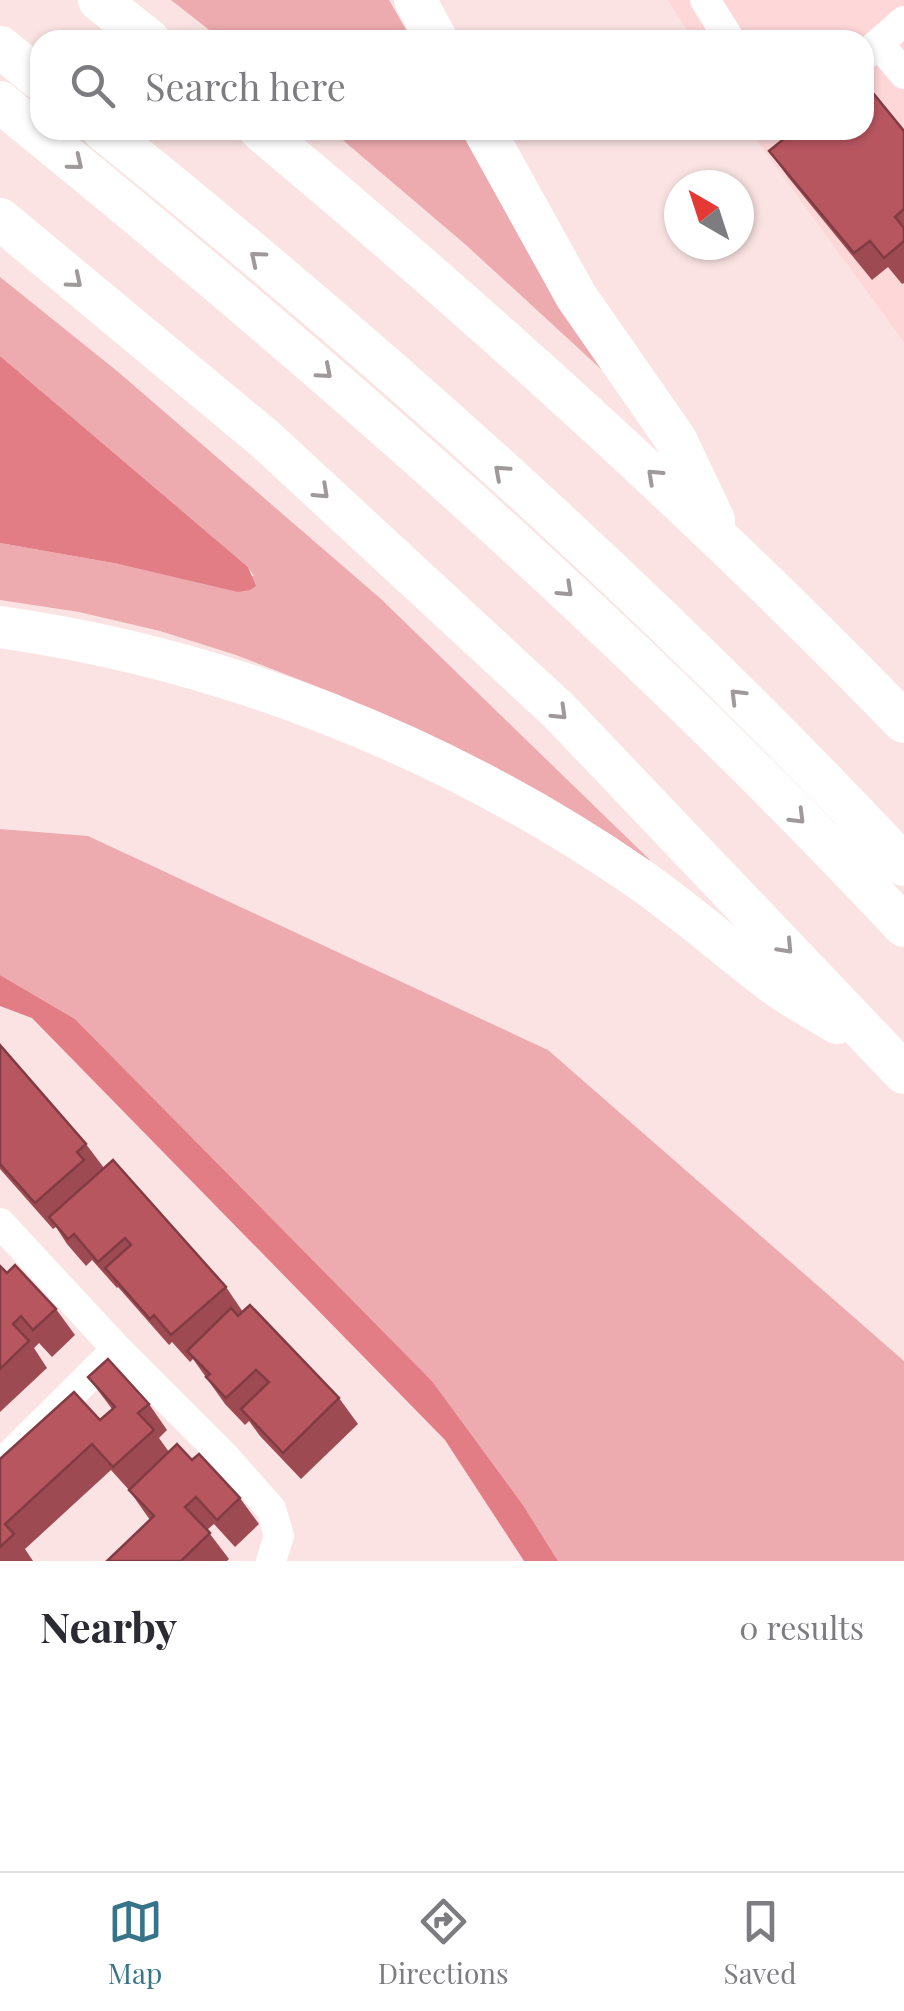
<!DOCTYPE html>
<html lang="en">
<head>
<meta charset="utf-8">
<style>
	:root { --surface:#fff; --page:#f2f2f3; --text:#2b2b33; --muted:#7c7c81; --line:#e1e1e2; --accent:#37748a }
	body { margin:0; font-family:"Playfair Display",serif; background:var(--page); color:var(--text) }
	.compass { position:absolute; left:664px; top:170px; width:90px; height:90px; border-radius:50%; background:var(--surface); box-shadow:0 2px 8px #0004; rotate:321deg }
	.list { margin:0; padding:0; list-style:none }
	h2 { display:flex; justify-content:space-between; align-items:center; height:130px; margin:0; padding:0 40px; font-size:42px }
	h2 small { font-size:32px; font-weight:400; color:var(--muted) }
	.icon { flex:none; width:55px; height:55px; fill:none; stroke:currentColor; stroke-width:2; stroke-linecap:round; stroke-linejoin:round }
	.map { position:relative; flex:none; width:904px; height:1561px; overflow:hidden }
	.search { position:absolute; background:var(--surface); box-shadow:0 2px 8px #0004; left:30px; right:30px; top:30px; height:110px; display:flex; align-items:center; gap:25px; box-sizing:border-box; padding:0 35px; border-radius:30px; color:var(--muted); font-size:38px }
	.sheet { height:310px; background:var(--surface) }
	nav { display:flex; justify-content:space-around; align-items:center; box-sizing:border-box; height:140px; border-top:2px solid var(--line); background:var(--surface); font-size:28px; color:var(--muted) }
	nav a { display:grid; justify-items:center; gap:5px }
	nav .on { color:var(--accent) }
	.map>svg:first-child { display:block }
	.built { fill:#fed7d8 }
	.green { fill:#edabaf }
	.water { fill:#e27c85 }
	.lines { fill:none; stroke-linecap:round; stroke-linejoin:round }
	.minor { stroke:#fff; stroke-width:30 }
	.highway { stroke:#fff; stroke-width:42 }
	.wall { fill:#9e4a53 }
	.building { fill:#b85660; stroke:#813c43; stroke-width:2.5 }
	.oneway { stroke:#a0999a }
</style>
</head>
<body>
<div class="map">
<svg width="904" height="1561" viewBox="0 0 904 1561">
	<rect width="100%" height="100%" fill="#fbe3e3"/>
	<path class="built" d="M668,0H904V342L749,130H864V40H693Z"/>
	<path class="green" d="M171,0H389L412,40H222Z
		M331,130H464L602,370L466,245Z
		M0,277L117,371L381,599L650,860L644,867L339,695L236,655L160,631L79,612L0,600V543L119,564L254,576L248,567L0,356Z
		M0,829L88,836L548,1050L904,1361V1561H558L523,1505L432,1381L75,1019L0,975Z"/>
	<path class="water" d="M0,356L248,567L256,586L250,590L238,592L119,564L0,543Z
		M0,975L75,1019L432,1381L523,1505L558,1561H524L445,1440L32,1018L0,1006Z"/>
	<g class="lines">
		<path class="minor" d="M705,0L730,40
			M879,44L904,74
			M864,56L904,21
			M0,1223L117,1349L225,1457L271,1509L279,1536L271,1561
			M0,1465L117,1349"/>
		<path class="highway" d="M99,0L149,40
			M415,0L437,40
			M0,47L40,79
			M0,102C317,359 625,628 904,926
			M103,130C385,357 656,601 904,865
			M260,130C484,317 701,513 904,722
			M484,130L576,296L676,440L714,520
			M0,219L265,439L559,711L904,1073
			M0,627C226,659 447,747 635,876C683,909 727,948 773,983C793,998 816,1010 837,1023"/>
	</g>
	<path class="wall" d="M904,131V283L902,284L888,267L872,280L788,177L769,151Z
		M0,1045L86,1144L104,1168L226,1287L243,1312L339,1398L358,1424L301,1479L260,1436L249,1421L245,1425L225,1404L193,1359L190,1362L172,1342L169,1345L118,1287L117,1288L92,1260L86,1266L67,1244L56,1227L53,1229L0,1169Z
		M0,1266L7,1273L56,1309L75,1335L52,1357L39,1343L34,1348L47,1368L0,1412Z
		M88,1377L149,1404L167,1430L159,1438L169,1452L192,1460L240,1498L259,1524L235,1547L214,1524L207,1530L229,1559L227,1561H107L150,1520L129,1490L111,1470L25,1549L33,1561H0V1459L100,1420L112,1409Z"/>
	<path class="building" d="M864,82L904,131V209L895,217L904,228V241L884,258L870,241L854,253L769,151L795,130H864Z
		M0,1045L86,1144L77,1152L84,1160L35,1203L0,1164Z
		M113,1160L226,1287L171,1335L154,1315L150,1319L105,1268L131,1245L125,1238L98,1262L74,1234L68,1239L49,1217Z
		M15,1265L56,1309L33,1330L21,1316L13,1324L29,1341L0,1369V1266L7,1273Z
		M250,1305L339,1398L283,1453L241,1409L269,1382L256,1370L226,1398L206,1377L210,1374L187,1351L231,1308L238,1316Z
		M108,1359L149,1404L138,1413L154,1430L113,1467L92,1444L5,1524L14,1534L0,1547V1459L74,1392L100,1420L115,1407L88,1377Z
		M177,1444L192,1460L199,1454L240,1498L217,1520L196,1497L185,1507L210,1533L181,1561H107L154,1516L129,1490Z"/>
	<defs><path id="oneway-chevron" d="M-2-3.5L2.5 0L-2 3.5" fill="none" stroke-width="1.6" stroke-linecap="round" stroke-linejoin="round" transform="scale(2.5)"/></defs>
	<g class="oneway">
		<use href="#oneway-chevron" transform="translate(76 163) rotate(39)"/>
		<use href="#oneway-chevron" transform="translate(257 258) rotate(-140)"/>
		<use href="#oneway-chevron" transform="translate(75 281) rotate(40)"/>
		<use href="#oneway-chevron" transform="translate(325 372) rotate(41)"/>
		<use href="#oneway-chevron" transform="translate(501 472) rotate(-138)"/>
		<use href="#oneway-chevron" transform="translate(654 476) rotate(-137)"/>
		<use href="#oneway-chevron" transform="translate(322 492) rotate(43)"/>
		<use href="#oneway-chevron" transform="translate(566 590) rotate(43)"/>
		<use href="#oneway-chevron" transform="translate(737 696) rotate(-135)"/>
		<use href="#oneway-chevron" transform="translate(560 713) rotate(44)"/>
		<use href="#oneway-chevron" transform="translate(798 817) rotate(45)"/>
		<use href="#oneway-chevron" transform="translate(786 947) rotate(47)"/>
	</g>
</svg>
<svg class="compass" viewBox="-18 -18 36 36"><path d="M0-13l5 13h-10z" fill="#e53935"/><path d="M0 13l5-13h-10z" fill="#7c7c81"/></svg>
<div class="search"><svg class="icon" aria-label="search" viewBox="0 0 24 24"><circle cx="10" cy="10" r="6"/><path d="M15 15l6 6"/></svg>Search here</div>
</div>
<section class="sheet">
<h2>Nearby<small>0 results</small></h2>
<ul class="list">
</ul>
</section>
<nav>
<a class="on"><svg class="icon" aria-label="map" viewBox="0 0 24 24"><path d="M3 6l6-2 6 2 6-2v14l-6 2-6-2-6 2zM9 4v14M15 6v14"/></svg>Map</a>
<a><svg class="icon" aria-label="directions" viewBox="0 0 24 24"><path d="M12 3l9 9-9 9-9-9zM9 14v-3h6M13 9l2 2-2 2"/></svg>Directions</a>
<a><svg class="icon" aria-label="saved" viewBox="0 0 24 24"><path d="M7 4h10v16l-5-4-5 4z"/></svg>Saved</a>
</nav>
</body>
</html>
